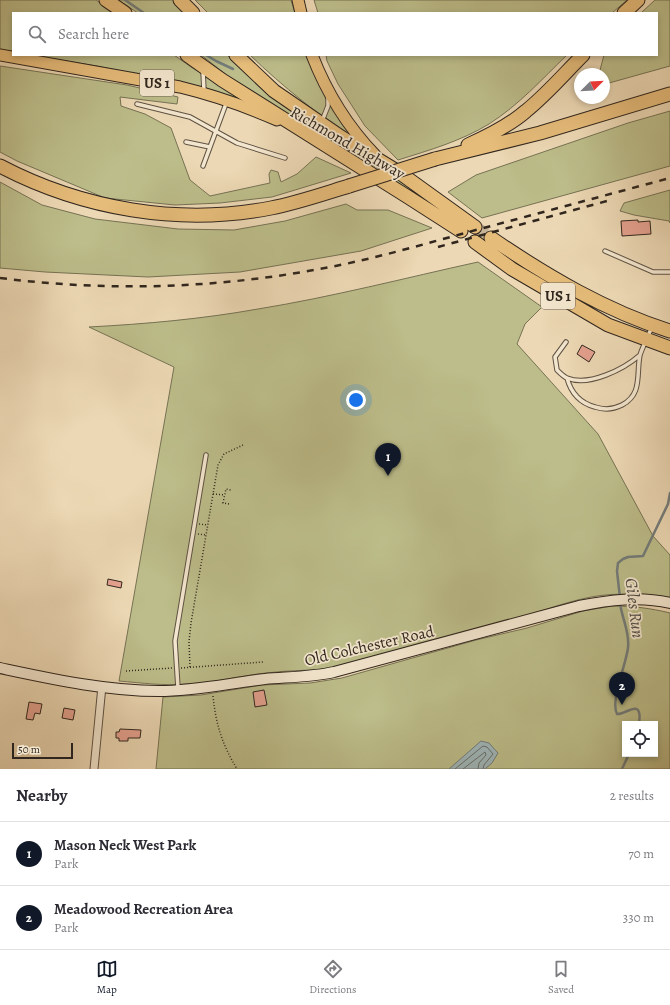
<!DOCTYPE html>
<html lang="en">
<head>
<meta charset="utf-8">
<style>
	:root { --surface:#fff; --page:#f2f2f3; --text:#2b2b33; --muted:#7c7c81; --line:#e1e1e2; --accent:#111827 }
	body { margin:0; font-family:Alegreya,serif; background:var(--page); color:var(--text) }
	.controls { position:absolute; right:12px; bottom:12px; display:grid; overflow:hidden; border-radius:0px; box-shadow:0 2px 6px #0003 }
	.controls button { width:36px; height:36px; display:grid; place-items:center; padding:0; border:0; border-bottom:1px solid var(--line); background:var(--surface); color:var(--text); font:20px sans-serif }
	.compass { position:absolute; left:574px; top:68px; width:36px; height:36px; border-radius:50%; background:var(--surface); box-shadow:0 2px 6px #0003; rotate:66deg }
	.scale { position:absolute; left:12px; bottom:10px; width:61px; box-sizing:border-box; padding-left:4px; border:2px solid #30261e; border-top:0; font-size:11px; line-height:14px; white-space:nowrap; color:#30261e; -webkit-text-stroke:3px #f3e6ce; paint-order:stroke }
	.you { position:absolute; left:356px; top:400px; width:14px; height:14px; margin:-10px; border:3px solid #fff; border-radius:50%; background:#1a73e8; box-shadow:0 0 0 6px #1a73e833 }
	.badge { display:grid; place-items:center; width:26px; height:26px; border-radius:50%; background:var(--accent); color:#fff; font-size:13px; font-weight:700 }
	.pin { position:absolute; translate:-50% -33px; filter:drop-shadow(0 1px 2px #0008) }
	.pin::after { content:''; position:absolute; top:21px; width:14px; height:12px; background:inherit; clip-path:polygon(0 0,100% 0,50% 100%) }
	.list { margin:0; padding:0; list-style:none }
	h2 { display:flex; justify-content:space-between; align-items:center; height:52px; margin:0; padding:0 16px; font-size:17px }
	h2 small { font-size:13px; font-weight:400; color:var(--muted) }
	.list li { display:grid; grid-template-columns:26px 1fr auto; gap:12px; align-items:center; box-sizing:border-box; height:64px; padding:0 16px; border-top:1px solid var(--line) }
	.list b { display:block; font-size:15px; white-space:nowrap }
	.list p { margin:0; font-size:13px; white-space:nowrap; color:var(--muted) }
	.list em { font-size:13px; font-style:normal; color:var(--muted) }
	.icon { flex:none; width:22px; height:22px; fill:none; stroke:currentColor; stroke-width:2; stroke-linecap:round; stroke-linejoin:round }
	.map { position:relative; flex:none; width:670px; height:769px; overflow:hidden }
	.search { position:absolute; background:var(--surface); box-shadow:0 2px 6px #0003; left:12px; right:12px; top:12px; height:44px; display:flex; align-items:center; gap:10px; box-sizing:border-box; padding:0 14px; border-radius:0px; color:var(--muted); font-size:15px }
	.sheet { height:180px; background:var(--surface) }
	nav { display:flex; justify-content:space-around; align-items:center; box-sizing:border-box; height:56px; border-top:1px solid var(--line); background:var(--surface); font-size:11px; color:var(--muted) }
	nav a { display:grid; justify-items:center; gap:2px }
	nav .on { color:var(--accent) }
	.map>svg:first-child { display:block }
	.green { fill:#bcbd8a; stroke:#767254; fill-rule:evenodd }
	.water { fill:#9fb6b9; stroke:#737c7b }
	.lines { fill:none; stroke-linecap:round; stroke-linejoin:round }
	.shore { stroke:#686e6c; stroke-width:1 }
	.stream { stroke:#737c7b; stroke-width:2.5 }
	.building { fill:#e6a290; stroke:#30261e }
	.highway-tunnel { stroke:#c6b496; stroke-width:13; stroke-dasharray:13 6; stroke-linecap:butt }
	.lane-casing { stroke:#5f5244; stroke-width:5.5 }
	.street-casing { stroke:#5f5244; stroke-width:9 }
	.secondary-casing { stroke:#30261e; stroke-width:12 }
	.primary-casing { stroke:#30261e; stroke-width:13 }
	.highway-casing { stroke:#30261e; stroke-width:15 }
	.path { stroke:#30261e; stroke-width:1.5; stroke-dasharray:1 2; stroke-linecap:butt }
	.lane { stroke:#f3e6ce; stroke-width:3.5 }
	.street { stroke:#f3e6ce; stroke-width:7 }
	.secondary { stroke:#f3e6ce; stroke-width:10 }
	.primary { stroke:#e6bc7a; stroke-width:11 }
	.highway { stroke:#e6bc7a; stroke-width:13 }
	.rail { stroke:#30261e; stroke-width:2.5; stroke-dasharray:7 7; stroke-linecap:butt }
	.highway-bridge-casing { stroke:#30261e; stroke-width:15; stroke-linecap:butt }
	.highway-bridge { stroke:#e6bc7a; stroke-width:13 }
	.labels { text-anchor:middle; stroke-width:3.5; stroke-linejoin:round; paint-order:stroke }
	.shield { fill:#f3e6ce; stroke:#6a6053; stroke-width:1 }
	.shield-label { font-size:15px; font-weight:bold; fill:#30261e }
	.street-label { font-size:16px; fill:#30261e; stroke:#f3e6ce }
	.water-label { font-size:17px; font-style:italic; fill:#4c4a45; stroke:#f3e6ce }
</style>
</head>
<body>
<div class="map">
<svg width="670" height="769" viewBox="0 0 670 769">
	<rect width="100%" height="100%" fill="#ecd8b4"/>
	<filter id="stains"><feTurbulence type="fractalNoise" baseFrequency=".005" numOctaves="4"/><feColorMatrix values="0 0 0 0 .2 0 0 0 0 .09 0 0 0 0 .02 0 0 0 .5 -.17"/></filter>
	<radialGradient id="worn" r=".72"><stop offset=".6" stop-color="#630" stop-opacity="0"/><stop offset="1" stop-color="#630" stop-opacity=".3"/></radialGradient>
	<path class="green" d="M0,0H96L115,13H13V53L0,50Z
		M118,0H173L186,13H138Z
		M195,0H291L295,13H208Z
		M314,0H627L612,13H318Z
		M655,0H670V66L609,83L604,82V74H599L604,55H657V13H641Z
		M29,55H174L191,67L259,108L212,90L97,66Z
		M201,55H227L248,74L406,182L468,228L260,97L228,76Z
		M250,55H308L358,142C320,116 283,87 250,55Z
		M326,55H567C542,79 519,105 489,124C461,141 430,150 398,160L365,126L338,84L327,61Z
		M0,66L127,85L178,97L177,104L120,97L121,106L145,114L171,128L190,180L210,196L270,183L269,174L271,170L278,172L281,182L297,174L316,157L351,173L272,197L220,203L175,205L105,198L17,161L0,152Z
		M670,111V166L482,218L448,192L476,175L628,123Z
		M0,182L42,205L95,219L178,229L234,230L285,221L346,204L357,210H388L432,228L361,251L240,272L148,277L45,272L0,268Z
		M670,190V223L669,221L634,215L620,211L624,203Z
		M478,262L542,307L525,324L517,344L598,434L653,536L670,555V600C644,594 618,592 591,597C560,603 529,616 498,624C443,639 388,653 333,668C311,671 288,670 266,673C239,676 213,683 187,684C164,686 142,683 119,681L174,367L89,327C146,324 202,319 258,309C332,297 405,278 478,262Z
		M612,606C632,606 650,608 670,613V769H156L163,697L201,695L262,685L310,683L342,678L476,640L527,628L583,611ZM625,724H655V754H625Z"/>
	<path class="water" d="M481,741L489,743L498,753L492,763L485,769H449Z"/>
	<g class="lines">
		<path class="shore" d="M455,769L483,746L487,747L493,754L484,765L483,769
			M463,769L485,752L486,755L479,763L478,769"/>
		<path class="stream" d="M125,0L144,13
			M206,55L216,61L233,69
			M620,598L617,571L618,563L623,559L628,557L643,556L668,504L670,493
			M620,603C622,619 630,632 628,648C626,665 610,701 617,714C626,715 643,696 639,724
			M622,769L629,754"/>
	</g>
	<path class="building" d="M638,220V222L650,221L651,234L622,236L621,221Z
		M582,345L595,352L589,362L577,354Z
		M108,579L122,582L121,588L107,585Z
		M264,690L267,705L255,707L253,692Z
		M29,702L42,704L40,714L35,713L33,720L26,719Z
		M64,708L75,710L73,720L62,718Z
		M120,729L141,730L140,738H128V741H119V738H116V732H119Z"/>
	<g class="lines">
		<path class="highway-tunnel" d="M475,227L491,238"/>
		<g class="lane-casing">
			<path id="lane" d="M203,71L204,91
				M137,104L190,117L237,143L285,158
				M322,121L328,106V96
				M186,142L210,147
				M203,166L227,101
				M605,251L653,272H670
				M566,342L555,357L557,370C560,373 564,377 567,378C589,387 624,369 640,355
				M567,378C571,393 580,403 595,407C604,410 614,409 622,405C643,394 636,374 640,355C643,346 648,336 652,327
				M178,688L175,641L206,455"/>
		</g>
		<g class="street-casing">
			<path id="street" d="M94,769L102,686"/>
		</g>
		<g class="secondary-casing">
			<path id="secondary" d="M0,668C52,679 106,691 159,691C195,691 230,683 265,679C288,677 312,677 334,672L579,606C609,600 640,596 670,603"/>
		</g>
		<g class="primary-casing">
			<path id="primary" d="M298,0L301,13
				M0,55L180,87C213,95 245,106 277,120
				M312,55C326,91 348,127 375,155"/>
		</g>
		<g class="highway-casing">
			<path id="highway" d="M106,0L125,13
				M180,0L193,13
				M624,13L638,0
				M187,55L222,80L408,197L461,231
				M236,55L274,91L341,137L400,173L475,227
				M468,145C488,136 510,125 526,111C547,94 564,74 583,55
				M435,159L540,133L670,94
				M0,166C82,209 179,226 271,208C297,203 323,194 349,186
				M491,238C547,276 606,311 670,331
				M475,242L512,269L608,325L670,348"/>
		</g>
		<path class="path" d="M213,494L225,495
			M229,504L223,503L226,489L231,490
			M199,524L207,525
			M198,534L206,535
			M190,667L189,642L191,623L218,465L224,454L243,445
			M181,668L263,662
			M126,671L172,668
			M213,696C216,725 222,744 237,769"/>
		<use href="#lane" class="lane"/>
		<use href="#street" class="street"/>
		<use href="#secondary" class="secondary"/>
		<use href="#primary" class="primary"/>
		<use href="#highway" class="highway"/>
		<path class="rail" d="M438,247L607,201
			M0,278C102,291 206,289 308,271C370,261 430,242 491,226C551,210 610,194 670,178"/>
		<g class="highway-bridge-casing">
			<path id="highway-bridge" d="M349,186L435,159"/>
		</g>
		<use href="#highway-bridge" class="highway-bridge"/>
	</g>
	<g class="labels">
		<g class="shield">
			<rect x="140" y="70" width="34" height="26" rx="3"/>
			<rect x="541" y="283" width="34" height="26" rx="3"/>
		</g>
		<g class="shield-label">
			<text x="157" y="88">US 1</text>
			<text x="558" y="301">US 1</text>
		</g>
		<g class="street-label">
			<text transform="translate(348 142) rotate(30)" y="6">Richmond Highway</text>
			<text transform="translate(369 645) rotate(-13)" y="6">Old Colchester Road</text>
		</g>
		<g class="water-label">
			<text transform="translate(635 608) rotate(83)" y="6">Giles Run</text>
		</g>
	</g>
	<rect width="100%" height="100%" filter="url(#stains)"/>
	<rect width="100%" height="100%" fill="url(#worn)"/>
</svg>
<div class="controls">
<button><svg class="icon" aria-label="locate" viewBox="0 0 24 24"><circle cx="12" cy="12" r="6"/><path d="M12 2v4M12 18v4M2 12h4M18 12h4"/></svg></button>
</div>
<svg class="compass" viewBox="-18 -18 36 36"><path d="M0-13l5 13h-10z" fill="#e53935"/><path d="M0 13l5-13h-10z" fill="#7c7c81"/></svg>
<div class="scale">50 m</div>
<div class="you"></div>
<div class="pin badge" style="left:388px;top:476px">1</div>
<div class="pin badge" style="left:622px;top:705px">2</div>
<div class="search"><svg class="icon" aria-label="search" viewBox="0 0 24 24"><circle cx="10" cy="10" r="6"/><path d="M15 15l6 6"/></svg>Search here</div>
</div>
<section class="sheet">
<h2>Nearby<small>2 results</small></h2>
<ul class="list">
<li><span class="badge">1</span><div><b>Mason Neck West Park</b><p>Park</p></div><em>70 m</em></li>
<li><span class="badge">2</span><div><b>Meadowood Recreation Area</b><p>Park</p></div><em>330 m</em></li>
</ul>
</section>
<nav>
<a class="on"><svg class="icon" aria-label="map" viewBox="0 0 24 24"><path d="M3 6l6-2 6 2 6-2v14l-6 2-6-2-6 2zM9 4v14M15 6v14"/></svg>Map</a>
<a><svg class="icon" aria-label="directions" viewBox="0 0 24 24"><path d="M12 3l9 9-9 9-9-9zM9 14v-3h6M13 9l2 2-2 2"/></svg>Directions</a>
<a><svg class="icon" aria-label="saved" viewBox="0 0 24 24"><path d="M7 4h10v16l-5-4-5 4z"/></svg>Saved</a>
</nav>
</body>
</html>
